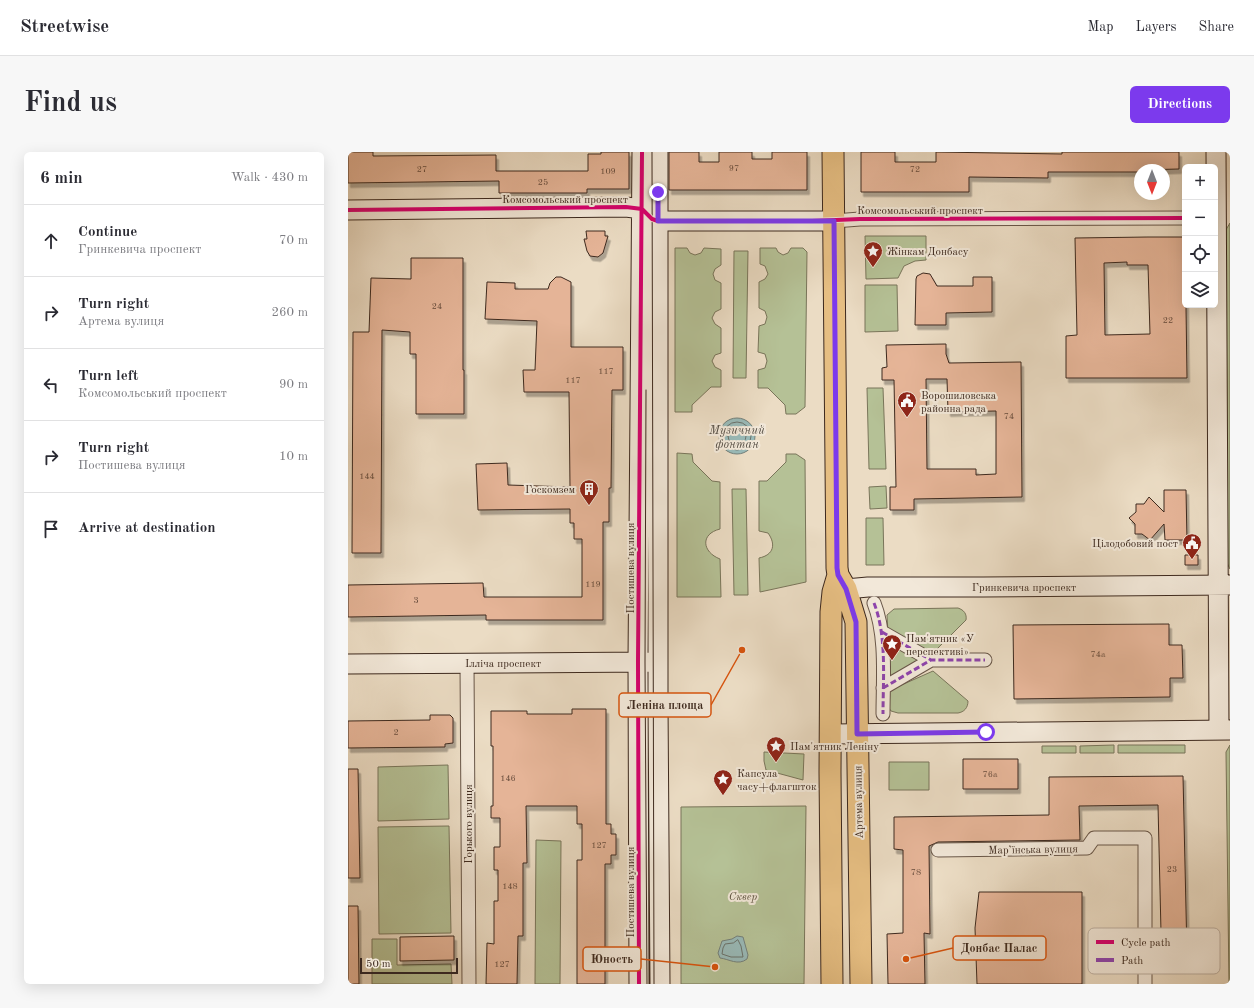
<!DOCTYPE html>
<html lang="en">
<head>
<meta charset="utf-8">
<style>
	:root { --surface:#fff; --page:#f7f7f7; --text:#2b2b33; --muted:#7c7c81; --line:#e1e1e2; --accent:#7c3aed }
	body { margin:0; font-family:"Old Standard TT",serif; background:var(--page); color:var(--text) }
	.controls { position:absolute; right:12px; top:12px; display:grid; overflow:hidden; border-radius:6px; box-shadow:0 4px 16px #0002 }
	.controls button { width:36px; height:36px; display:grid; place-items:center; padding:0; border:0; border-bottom:1px solid var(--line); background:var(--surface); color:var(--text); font:20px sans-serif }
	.compass { position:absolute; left:786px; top:12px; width:36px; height:36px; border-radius:50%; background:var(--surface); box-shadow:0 4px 16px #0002; rotate:180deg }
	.scale { position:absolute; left:12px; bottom:10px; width:98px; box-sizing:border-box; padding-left:4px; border:2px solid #3d291e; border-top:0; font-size:11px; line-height:14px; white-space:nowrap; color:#3d291e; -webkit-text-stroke:3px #f2e8d9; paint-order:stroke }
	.stop { position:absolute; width:12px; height:12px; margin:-9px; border:3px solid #7c3aed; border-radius:50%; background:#fff }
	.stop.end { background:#7c3aed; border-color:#fff; box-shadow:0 1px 4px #0008 }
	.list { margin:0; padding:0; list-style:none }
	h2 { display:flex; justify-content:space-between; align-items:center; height:52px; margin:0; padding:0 16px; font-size:17px }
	h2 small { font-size:13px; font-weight:400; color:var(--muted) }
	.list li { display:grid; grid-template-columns:26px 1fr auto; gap:12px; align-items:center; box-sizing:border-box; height:72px; padding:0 16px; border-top:1px solid var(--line) }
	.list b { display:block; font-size:15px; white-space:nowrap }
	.list p { margin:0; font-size:13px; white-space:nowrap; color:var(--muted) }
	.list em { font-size:13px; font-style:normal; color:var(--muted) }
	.icon { flex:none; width:22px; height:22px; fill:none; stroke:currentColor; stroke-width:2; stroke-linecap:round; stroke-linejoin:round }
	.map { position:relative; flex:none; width:882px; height:832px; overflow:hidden; border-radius:6px }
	header { display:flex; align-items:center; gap:24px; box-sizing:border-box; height:56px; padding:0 20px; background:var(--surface); border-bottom:1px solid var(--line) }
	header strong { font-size:19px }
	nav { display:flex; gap:22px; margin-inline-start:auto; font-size:14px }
	.intro { display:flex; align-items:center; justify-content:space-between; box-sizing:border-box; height:96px; padding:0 24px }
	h1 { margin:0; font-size:28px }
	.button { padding:10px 18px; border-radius:6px; background:var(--accent); color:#fff; font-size:14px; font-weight:700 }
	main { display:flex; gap:24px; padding:0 24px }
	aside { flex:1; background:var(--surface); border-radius:6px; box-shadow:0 4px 16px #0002 }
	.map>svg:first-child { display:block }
	.green { fill:#b5c196; stroke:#79755a }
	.water { fill:#99bab8; stroke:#74807a }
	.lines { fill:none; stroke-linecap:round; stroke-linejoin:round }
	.shore { stroke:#6b726b; stroke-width:1 }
	.building { fill:#e5b497; stroke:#3d291e; fill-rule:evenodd; filter:url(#shadow) }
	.street-casing { stroke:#685648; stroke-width:15 }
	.secondary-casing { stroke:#3d291e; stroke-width:21 }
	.primary-casing { stroke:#3d291e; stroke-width:23 }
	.street { stroke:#f2e8d9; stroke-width:13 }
	.secondary { stroke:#f2e8d9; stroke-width:19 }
	.primary { stroke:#e6be82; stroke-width:21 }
	.tram { stroke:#3d291e; stroke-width:1 }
	.quiet { stroke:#8e44ad; stroke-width:3; stroke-dasharray:6 3; stroke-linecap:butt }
	.cycleway-casing { stroke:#f2e8d9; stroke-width:6 }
	.cycleway { stroke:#d6006c; stroke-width:4 }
	.route { stroke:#7c3aed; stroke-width:5 }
	.labels { text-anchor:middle; stroke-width:4; stroke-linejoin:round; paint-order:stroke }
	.number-label { font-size:9px; fill:#674c3c }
	.street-label { font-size:11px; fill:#3d291e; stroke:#f2e8d9 }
	.poi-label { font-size:11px; fill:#3d291e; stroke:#f2e8d9; text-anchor:start }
	.park-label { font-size:11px; font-style:italic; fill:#5b4f3c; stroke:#f2e8d9 }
	.water-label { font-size:12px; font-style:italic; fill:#544d44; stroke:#f2e8d9 }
	.key { fill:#f2e8d9; stroke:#bcafa1; stroke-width:1 }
	.key-label { font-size:11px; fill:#3d291e }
	.leader { fill:none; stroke:#d7540e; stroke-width:1.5 }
	.callout-dot { fill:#d7540e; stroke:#f2e8d9; stroke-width:1.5 }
	.callout { fill:#f2e8d9; stroke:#d7540e; stroke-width:1.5 }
	.callout-label { font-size:12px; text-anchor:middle; font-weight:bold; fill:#3d291e }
</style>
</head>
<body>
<header>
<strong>Streetwise</strong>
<nav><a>Map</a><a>Layers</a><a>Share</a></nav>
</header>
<div class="intro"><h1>Find us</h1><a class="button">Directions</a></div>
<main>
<aside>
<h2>6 min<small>Walk · 430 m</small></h2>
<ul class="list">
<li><svg class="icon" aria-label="ahead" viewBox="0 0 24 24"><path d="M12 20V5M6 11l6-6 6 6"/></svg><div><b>Continue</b><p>Гринкевича проспект</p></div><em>70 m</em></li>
<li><svg class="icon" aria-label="right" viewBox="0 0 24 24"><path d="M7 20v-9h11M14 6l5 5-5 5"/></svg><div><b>Turn right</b><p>Артема вулиця</p></div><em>260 m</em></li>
<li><svg class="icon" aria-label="left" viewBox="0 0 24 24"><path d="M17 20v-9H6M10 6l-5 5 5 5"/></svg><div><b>Turn left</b><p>Комсомольський проспект</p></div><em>90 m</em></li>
<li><svg class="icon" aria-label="right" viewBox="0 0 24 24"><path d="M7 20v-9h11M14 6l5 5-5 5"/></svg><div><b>Turn right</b><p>Постишева вулиця</p></div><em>10 m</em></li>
<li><svg class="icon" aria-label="arrive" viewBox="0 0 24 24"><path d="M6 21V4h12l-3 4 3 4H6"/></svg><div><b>Arrive at destination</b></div></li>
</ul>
</aside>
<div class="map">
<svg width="882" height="832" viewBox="0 0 882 832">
	<defs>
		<filter id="shadow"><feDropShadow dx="2.5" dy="4.5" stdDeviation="0" flood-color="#0004"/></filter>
	</defs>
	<rect width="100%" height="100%" fill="#ebdcc4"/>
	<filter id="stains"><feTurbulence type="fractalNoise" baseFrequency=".005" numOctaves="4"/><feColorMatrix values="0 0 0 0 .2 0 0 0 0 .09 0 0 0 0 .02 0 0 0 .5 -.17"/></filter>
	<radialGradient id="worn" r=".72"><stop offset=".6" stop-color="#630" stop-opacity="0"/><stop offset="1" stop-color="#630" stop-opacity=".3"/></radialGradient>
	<path class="green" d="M882,71V417L877,407L876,81Z
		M517,84H578V108L567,109L556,114L550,126L518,127Z
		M327,96H339L342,101L347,103L353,101L356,96L373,97V113L367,117L365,122L367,128L373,131V157L367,160L364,166L367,172L373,176V201L367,203L364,209L367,215L373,218V235H363L344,253V260H327Z
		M412,96H428L430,100L435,103L440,101L443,96H455L459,100L457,255L448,262H438L437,253L420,236H410V218L417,216L419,209L417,202L410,200L411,174L417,172L419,165L417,159L411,156V130L417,127L420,122L417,114L412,112Z
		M386,99H400L398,226H385Z
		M549,133L550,179L517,180V133Z
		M519,236H535L538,317H521Z
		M329,301L344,302L345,310L364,329L372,330V377C352,382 354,400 372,407L373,445H329Z
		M438,302H448L457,308L458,430L412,440L411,406C426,403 428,392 420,381L411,379V329H419L438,310Z
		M538,334L539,356L522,357L521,335Z
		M384,337H398L400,443H386Z
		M518,366H535L536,413H518Z
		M610,456C616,458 619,462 618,468L583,503L540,481L539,463L546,457Z
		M539,489L570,503V514L539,527Z
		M585,519L620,549C620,556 616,560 610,561H550L543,559L541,556L540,539Z
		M766,593V601H732V594Z
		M770,593H837V601H770Z
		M882,593V832H881L878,600Z
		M694,594H728V601H694Z
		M416,600L456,602L455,628L418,618L416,609Z
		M541,610H581V638H541Z
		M100,613L101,667L30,669V615Z
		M458,654L456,832H333V655Z
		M101,674L103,781L31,782L30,675Z
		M188,688L213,689L212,832H187Z
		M24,787H49V813L103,812L104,832H24Z"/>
	<path class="water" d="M371 284a18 18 0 1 1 36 0a18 18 0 1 1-36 0Z
		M389,784L395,785L400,803L399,807C390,814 381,807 372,806L370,801L374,789L384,787Z"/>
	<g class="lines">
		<path class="shore" d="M375 284a14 14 0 1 1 28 0a14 14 0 1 1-28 0Z
			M380 284a9 9 0 1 1 18 0a9 9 0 1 1-18 0Z
			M390,788L393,794L395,805H383L374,802L375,796L377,792L385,791Z"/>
	</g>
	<path class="building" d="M0,0H25V4L148,3V19H240V2H253V0H281V37H239V41H151V29L0,31Z
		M321,0H351V10H371V0H404V7H424V0H459V38H321Z
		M513,0H547V10H588V0L714,2V0H831V17L792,18V20H700V26L621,25V40H513Z
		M238,79H257V84H260L255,101L250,105L242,104L239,99L236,87H239Z
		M800,85H837L839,226H718V184L729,183L727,86ZM779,110V113H800L802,182L757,183L756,111Z
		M63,106H115V218H116V262H68V202H62V180L34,178L33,401H4L5,180H21L23,126L63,127Z
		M575,121L582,122L589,134H625V125H644V160L598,161V173H567L568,127L569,124Z
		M208,125H213L223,130V195H275V238H264L263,336H261V370H255V468H138V463L0,465V433L135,431L136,445H234V387H226V371H222V357L130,358L128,312L159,311L160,333L222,335L221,240H176L175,218H187L189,169L137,167L139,130L167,131V137H200L202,131Z
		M598,192V202L601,211L673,210L674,345L566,347V358H542V335H548L546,228H534V216L539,215L538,193ZM578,227H599L600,260L648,259V322L628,323V317H579Z
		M816,338H838L839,388H817L816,372L802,388L794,382H787V372L781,366L788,360V352H796L801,345L816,360Z
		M837,403H850V413H837Z
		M821,472V493H834L835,526H822V545L666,547L665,473Z
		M224,557H258V672H263V682H268V703H263V712H257V832H229V708H234V672H229V654H178L179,711H175V784H170L169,832H138L139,791L146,792V749H150V718H146V695H152V666H143V654H145V594H143V559H179V562H224Z
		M82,563H102L105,566V591L97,592V595L0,596V569L82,568Z
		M615,607H670V637H615Z
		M0,617H10L12,726H0Z
		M835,624L839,802L835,807L809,806L808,780H813L810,653L731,654L732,688L590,690L581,694L582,782L576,781L577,832H540L539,782L555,781V698L546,697V665L701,663V625Z
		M631,740H734V832H629L627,776Z
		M0,754H10L11,832H0Z
		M106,784V808L52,809V785Z"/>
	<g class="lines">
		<g class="street-casing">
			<path id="street" d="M486,69L512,67L837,66
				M526,451C539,484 535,527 535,562
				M534,480L583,508
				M119,511L121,832
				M535,536L583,508H637
				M590,698L739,696L746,686H797V832"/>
		</g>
		<g class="secondary-casing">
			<path id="secondary" d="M310,0V551L312,832
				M868,0L871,578
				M0,58L278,55L294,57L304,67L310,69H486
				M490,449L498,437L520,435H635L881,433
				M0,512L303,510
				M483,582L882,578
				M291,832L290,510L294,0"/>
		</g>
		<g class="primary-casing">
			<path id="primary" d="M485,0L489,416L490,423L498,437L508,470L513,832
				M484,832L482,620L483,460L485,440L490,423"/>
		</g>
		<use href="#street" class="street"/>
		<use href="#secondary" class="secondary"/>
		<use href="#primary" class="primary"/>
		<path class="tram" d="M304,0L306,832
			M298,238L297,510L299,832"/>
		<path class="quiet" d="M526,451C539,484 535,527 535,562
			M534,480L583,508
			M535,536L583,508H637"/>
		<g class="cycleway-casing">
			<path id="cycleway" d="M0,58L278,55L294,57L304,67L310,69H464L512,67L837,66
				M291,832L290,510L294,0"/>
		</g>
		<use href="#cycleway" class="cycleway"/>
	</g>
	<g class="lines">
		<path class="route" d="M310,40V69H486L489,416L490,423L498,437L508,470L509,582L638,580"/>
	</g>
	<defs>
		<g id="sight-pin" transform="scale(1)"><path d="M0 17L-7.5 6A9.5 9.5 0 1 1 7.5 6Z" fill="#8f2418" stroke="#f2e8d9"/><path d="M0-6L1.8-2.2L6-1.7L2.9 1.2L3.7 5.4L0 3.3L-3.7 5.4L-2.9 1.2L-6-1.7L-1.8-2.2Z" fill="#fff"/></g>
		<g id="civic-pin" transform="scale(1)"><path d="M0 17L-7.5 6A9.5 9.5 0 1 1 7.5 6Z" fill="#8f2418" stroke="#f2e8d9"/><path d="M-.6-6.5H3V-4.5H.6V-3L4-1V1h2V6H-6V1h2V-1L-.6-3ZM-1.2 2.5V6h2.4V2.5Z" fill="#fff"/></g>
		<g id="building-pin" transform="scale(1)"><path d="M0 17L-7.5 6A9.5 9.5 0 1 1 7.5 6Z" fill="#8f2418" stroke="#f2e8d9"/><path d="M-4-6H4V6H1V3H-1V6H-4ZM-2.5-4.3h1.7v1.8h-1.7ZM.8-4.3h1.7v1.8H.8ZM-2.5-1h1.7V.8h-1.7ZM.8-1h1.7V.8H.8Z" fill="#fff"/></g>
	</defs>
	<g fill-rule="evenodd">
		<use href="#sight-pin" x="525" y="99"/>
		<use href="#civic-pin" x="559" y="249"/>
		<use href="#building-pin" x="241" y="337"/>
		<use href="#civic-pin" x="844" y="391"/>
		<use href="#sight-pin" x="544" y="492"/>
		<use href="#sight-pin" x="428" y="594"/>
		<use href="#sight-pin" x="375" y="627"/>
	</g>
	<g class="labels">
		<g class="number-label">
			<text x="386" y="19">97</text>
			<text x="74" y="20">27</text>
			<text x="567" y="20">72</text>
			<text x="260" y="22">109</text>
			<text x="195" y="33">25</text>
			<text x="89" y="157">24</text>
			<text x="820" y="171">22</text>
			<text x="258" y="222">117</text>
			<text x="225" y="231">117</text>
			<text x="661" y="267">74</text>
			<text x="19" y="327">144</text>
			<text x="245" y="435">119</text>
			<text x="68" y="451">3</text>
			<text x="750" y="505">74а</text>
			<text x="48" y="583">2</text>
			<text x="642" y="625">76а</text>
			<text x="160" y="629">146</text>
			<text x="251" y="696">127</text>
			<text x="824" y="720">23</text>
			<text x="568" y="723">78</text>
			<text x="162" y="737">148</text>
			<text x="154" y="815">127</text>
		</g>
		<g class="street-label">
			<text x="217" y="51">Комсомольський проспект</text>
			<text x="572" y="62">Комсомольський проспект</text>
			<text transform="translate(282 416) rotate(-90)" y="4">Постишева вулиця</text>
			<text x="676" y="439">Гринкевича проспект</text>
			<text x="155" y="515">Ілліча проспект</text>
			<text transform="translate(510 650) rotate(-91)" y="4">Артема вулиця</text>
			<text transform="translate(120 672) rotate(-90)" y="4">Горького вулиця</text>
			<text transform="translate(685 697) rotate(-1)" y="4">Мар’їнська вулиця</text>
			<text transform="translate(282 740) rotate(-90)" y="4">Постишева вулиця</text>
		</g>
		<g class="poi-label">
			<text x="539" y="103">Жінкам Донбасу</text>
			<text x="573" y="247">Ворошиловська<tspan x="573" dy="13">районна рада</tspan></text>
			<text x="227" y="341" text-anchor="end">Госкомзем</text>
			<text x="830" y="395" text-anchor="end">Цілодобовий пост</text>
			<text x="558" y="490">Пам'ятник «У<tspan x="558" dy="13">перспективі»</tspan></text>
			<text x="442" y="598">Пам'ятник Леніну</text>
			<text x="389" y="625">Капсула<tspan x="389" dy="13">часу+флагшток</tspan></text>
		</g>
		<g class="park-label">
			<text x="395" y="748">Сквер</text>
		</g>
		<g class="water-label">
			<text x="389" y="282">Музичний<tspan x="389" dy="14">фонтан</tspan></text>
		</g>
	</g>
	<rect x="740" y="776" width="132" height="46" rx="6" class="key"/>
	<rect x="748" y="788" width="18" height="4" fill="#d6006c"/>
	<rect x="748" y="806" width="18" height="4" fill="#8e44ad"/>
	<g class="key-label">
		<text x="773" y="794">Cycle path</text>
		<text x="773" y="812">Path</text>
	</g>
	<path class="leader" d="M394 498L363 553M558 807L605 796M367 815L293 807"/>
	<g class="callout-dot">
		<circle cx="394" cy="498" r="4"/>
		<circle cx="558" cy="807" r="4"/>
		<circle cx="367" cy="815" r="4"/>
	</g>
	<g class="callout">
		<rect x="271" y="541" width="92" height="24" rx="4"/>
		<rect x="605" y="784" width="93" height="24" rx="4"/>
		<rect x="235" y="795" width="58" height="24" rx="4"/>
	</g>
	<g class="callout-label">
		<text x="317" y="557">Леніна площа</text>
		<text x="651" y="800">Донбас Палас</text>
		<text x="264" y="811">Юность</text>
	</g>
	<rect width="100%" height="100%" filter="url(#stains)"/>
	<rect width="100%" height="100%" fill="url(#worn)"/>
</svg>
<div class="controls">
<button>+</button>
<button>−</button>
<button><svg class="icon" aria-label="locate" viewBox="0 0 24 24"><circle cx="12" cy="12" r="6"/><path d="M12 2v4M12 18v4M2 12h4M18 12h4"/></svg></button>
<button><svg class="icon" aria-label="layers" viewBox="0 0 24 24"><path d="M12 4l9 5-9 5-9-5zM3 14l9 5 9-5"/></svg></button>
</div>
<svg class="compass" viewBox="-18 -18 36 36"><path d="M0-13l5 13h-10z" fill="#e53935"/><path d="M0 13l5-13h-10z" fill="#7c7c81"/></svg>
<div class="scale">50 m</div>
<div class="stop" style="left:638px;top:580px"></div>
<div class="stop end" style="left:310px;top:40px"></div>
</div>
</main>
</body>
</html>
